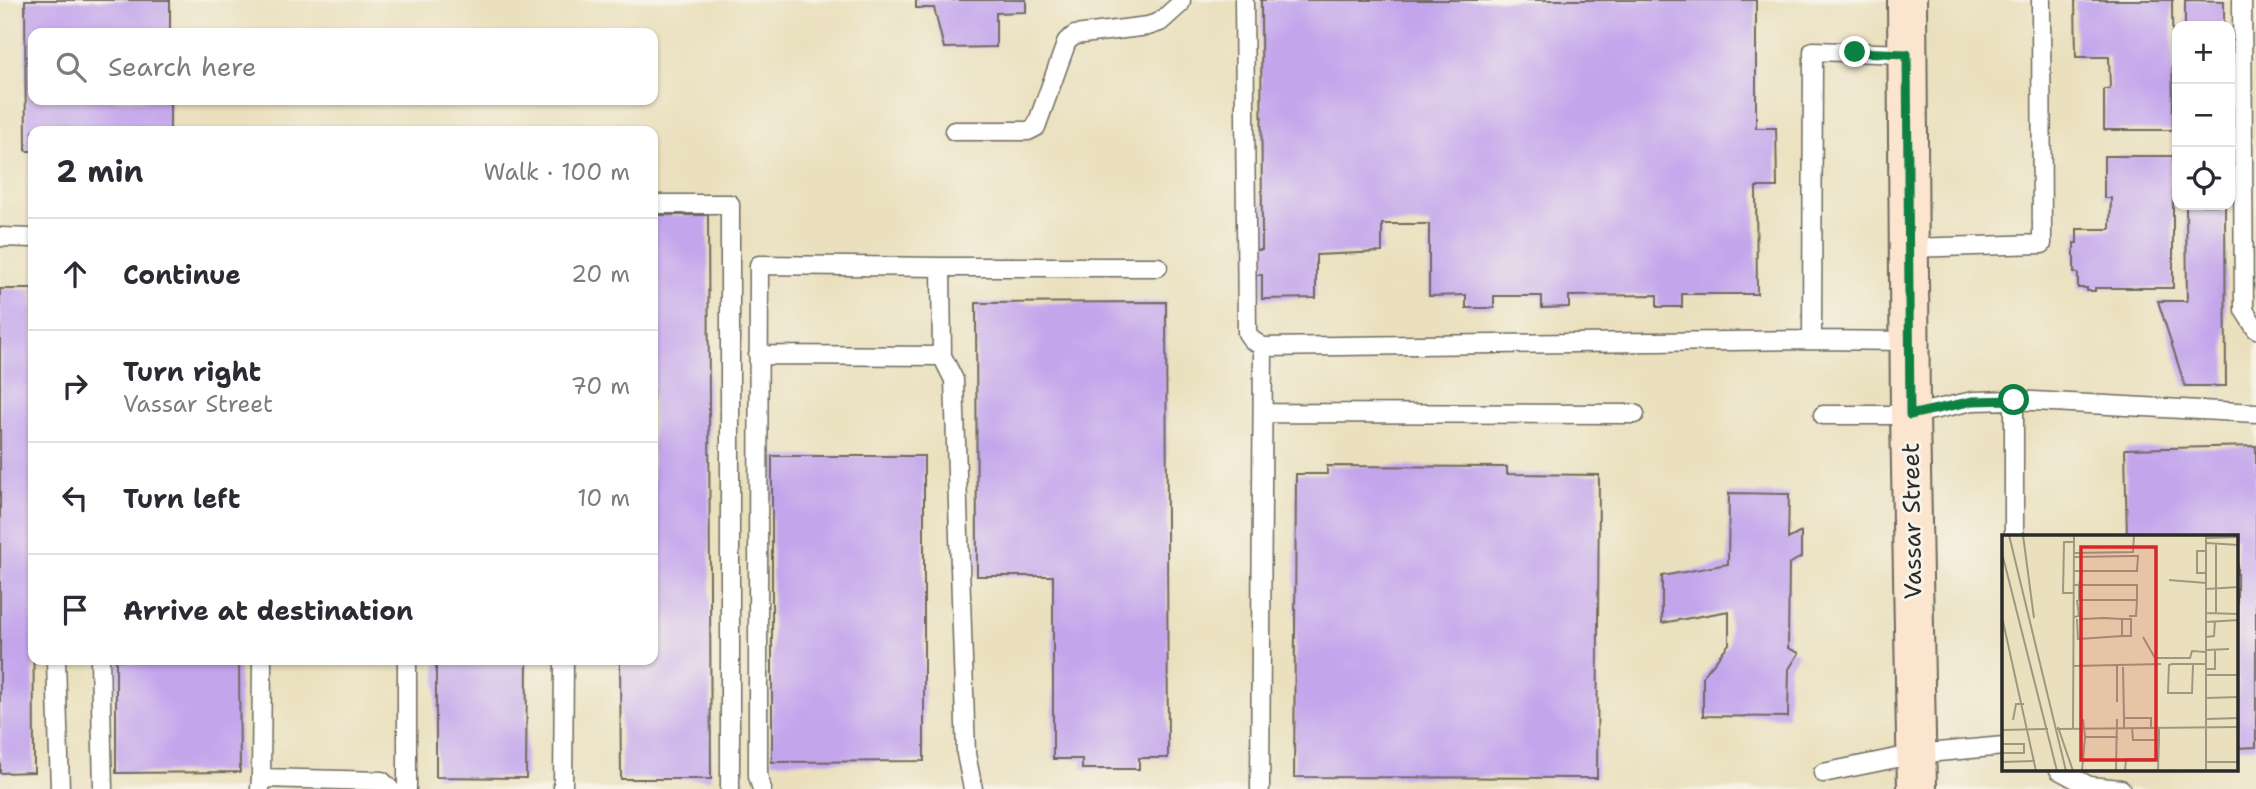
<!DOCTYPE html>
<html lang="en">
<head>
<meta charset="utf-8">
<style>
	:root { --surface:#fff; --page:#f7f7f7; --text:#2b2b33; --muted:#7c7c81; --line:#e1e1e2 }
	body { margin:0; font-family:"Shantell Sans",sans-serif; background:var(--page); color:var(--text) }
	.controls { position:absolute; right:21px; top:21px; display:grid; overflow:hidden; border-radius:14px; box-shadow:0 2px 5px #0004 }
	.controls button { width:63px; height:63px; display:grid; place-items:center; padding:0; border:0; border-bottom:2px solid var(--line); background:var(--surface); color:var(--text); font:35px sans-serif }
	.stop { position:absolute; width:21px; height:21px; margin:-16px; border:5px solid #0b8043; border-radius:50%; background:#fff }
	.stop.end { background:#0b8043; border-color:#fff; box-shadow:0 2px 7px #0008 }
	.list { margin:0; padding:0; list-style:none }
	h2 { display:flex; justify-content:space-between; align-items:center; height:91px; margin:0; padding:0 28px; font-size:30px }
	h2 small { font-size:23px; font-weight:400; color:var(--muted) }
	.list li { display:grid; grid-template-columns:46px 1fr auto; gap:21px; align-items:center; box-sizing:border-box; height:112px; padding:0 28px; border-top:2px solid var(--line) }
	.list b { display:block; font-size:26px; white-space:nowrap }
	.list p { margin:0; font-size:23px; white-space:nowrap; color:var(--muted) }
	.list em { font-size:23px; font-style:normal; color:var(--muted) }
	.icon { flex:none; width:38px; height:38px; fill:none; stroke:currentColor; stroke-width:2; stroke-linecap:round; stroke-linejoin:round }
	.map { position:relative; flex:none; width:2256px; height:789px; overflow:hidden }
	.search { position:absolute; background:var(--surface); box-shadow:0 2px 5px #0004; left:28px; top:28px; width:630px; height:77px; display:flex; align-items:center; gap:18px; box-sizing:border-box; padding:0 24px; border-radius:14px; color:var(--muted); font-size:26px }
	.panel { position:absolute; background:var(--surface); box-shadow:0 2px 5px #0004; left:28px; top:126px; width:630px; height:539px; border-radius:14px }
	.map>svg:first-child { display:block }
	.building { fill:#c3a5ec }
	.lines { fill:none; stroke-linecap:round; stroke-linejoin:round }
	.lane-casing { stroke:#6e6a5e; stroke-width:21 }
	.secondary-casing { stroke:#6e6a5e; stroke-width:42 }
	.lane { stroke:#fff; stroke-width:18 }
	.secondary { stroke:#fbe5cf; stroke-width:38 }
	.route { stroke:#0b8043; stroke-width:9 }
	.labels { text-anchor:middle; stroke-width:6; stroke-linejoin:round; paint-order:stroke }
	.street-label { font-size:24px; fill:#2b2b2b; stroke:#f7f3e8 }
	.inset-road { fill:none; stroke:#9e9883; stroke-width:2 }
	.view { fill:#d62828; fill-opacity:0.15; stroke:#d62828; stroke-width:3.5 }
	.inset-edge { fill:none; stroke:#2b2b2b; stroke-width:3.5 }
</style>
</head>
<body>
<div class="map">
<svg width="2256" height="789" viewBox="0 0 2256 789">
	<rect width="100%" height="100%" fill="#f7f3e8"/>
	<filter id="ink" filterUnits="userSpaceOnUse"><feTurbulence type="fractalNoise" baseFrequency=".0143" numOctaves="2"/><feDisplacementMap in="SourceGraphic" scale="14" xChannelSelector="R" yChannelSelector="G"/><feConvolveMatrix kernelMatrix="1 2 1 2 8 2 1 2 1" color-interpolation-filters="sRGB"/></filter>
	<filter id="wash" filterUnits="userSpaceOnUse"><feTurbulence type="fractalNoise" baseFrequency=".00686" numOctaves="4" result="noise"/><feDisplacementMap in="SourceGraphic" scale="28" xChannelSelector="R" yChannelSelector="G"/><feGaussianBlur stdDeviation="1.57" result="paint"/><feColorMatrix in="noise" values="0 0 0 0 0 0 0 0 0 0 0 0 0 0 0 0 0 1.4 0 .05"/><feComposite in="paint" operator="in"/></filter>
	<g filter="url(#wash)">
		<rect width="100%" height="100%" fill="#eae0bd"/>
		<g id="blocks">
			<path class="building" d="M25,0H170V33H33V100H170V131H33V151H26Z
				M916,0H1026V12L996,13V47L944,48L934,8H916Z
				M1261,0H1756V128H1776L1777,187H1756L1757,294H1682V307H1657V295L1569,296V307L1542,308V296H1494V308H1466V295L1429,296V224H1382V252L1316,255V298L1262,299V275H1248V250H1262Z
				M2075,0H2172L2173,130H2104V89H2110L2109,57H2076Z
				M2185,0L2224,1V26H2185Z
				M2104,156H2173V288H2095V291H2087V288H2078V273H2074V243H2077V229H2110L2111,198H2104Z
				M2186,205H2225L2226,386H2185L2158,301H2187Z
				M653,215H708L711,779H621L620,660H653Z
				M0,289H32L34,772L0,773Z
				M1166,302L1168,758H1139V769H1082V759H1053V576H977L976,303Z
				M2256,446V747L2237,748V537H2127L2125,449Z
				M772,456H924V761L772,762Z
				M1327,466L1507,467V474L1599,475L1597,778L1294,777L1296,474H1327Z
				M1729,493L1789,494L1788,539L1801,532V557L1789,564L1788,648L1799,653L1789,669L1788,717L1703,716V676L1729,644V611L1662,623V576L1728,564Z
				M116,660H239L240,772L116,773Z
				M436,660H527L526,778L436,777Z"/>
		</g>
	</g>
	<g filter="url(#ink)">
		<use href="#blocks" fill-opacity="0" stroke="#6e6a5e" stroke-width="2"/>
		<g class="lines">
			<g class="lane-casing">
				<path id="lane" d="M1244,0L1247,333L1252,340L1263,347L1260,789
					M2242,0L2244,310L2256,329
					M1907,54L1813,51L1812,340L1910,341
					M954,131H1028L1036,127L1067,41L1075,35L1148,26L1160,22L1180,4L1181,0
					M653,204H730V789
					M0,237L33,238
					M1909,248L2042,244L2041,0
					M941,267H1158
					M1263,347L1812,340
					M758,355L942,356L941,267L759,265C758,435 758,606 758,776L762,789
					M942,356L954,380L966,754L973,789
					M1263,413L1635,414
					M1823,415H1910L1973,401L2014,400L2256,413
					M2014,537V400
					M56,660L60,789
					M100,660L103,789
					M2059,770L2089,786L2121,789
					M1823,773L1916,754L2004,746
					M261,778L262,660
					M260,789L261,778L382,781L390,789
					M407,789V660
					M563,789L564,660"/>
			</g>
			<g class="secondary-casing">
				<path id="secondary" d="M1907,0L1910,415L1917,789"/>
			</g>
			<use href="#lane" class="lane"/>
			<use href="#secondary" class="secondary"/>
		</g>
	</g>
	<g class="lines" filter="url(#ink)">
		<path class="route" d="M1855,52L1907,54L1910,415L1973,401L2014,400"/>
	</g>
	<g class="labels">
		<g class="street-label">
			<text transform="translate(1912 521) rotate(-91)" y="8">Vassar Street</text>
		</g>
	</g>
	<g transform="translate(2002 535)">
		<rect width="236" height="236" fill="#eae0bd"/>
		<path class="inset-road" d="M7,0L64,236M21,0L32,83M204,0V236M205,3L237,2M205,8L237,10M214,8V78M204,16H195V38H204M0,18L55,236M72,18L131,17L132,0M72,22L131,21M72,36H80L77,50H135V65H77V50H72M80,36H135L136,21H131M167,45L204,48M204,54L237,52M72,58H61L62,7H72M204,78L237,79M127,81H134L135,65M0,82L34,236M72,82L77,81L75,65M75,84L76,105M77,85L80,84L102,83L120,84H129V101H120V84M204,87L237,85M141,102L153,123H188L190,116L204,117M204,102L212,101L213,86M77,104L120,101M204,115L227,114M191,130L190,158H166L167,130L170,129H204M72,131L159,129M121,132L122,183M204,134H213V115M204,140H237M204,163L237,162M115,167V131M81,184L83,202H116M204,184L237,183M11,185L14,169H22M56,192L71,236M130,192L131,205H157V192M71,193L72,0M122,193V183H149V192M55,194L237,192M0,195L46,194M0,209H22V218H0M0,227L33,226M204,227H237M80,236L83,202M114,236L115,184M123,236L124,224H157M156,236L157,205"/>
		<path class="view" d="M79,12H154V225H79Z"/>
		<rect width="236" height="236" class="inset-edge"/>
	</g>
</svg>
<div class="controls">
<button>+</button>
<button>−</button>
<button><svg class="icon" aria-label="locate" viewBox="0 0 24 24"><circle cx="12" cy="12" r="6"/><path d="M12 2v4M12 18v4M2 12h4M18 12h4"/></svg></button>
</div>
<div class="stop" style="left:2014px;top:400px"></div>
<div class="stop end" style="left:1855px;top:52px"></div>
<div class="search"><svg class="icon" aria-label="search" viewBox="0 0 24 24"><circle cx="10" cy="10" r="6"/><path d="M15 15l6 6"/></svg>Search here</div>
<section class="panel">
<h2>2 min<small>Walk · 100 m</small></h2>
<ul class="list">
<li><svg class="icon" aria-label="ahead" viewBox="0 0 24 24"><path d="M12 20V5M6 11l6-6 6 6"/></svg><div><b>Continue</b></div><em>20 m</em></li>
<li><svg class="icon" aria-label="right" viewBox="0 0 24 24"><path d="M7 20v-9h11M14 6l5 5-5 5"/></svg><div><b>Turn right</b><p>Vassar Street</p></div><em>70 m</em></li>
<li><svg class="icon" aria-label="left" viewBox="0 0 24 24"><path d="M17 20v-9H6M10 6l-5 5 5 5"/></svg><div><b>Turn left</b></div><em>10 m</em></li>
<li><svg class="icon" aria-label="arrive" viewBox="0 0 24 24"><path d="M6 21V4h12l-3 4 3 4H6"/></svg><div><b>Arrive at destination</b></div></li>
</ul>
</section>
</div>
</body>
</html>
